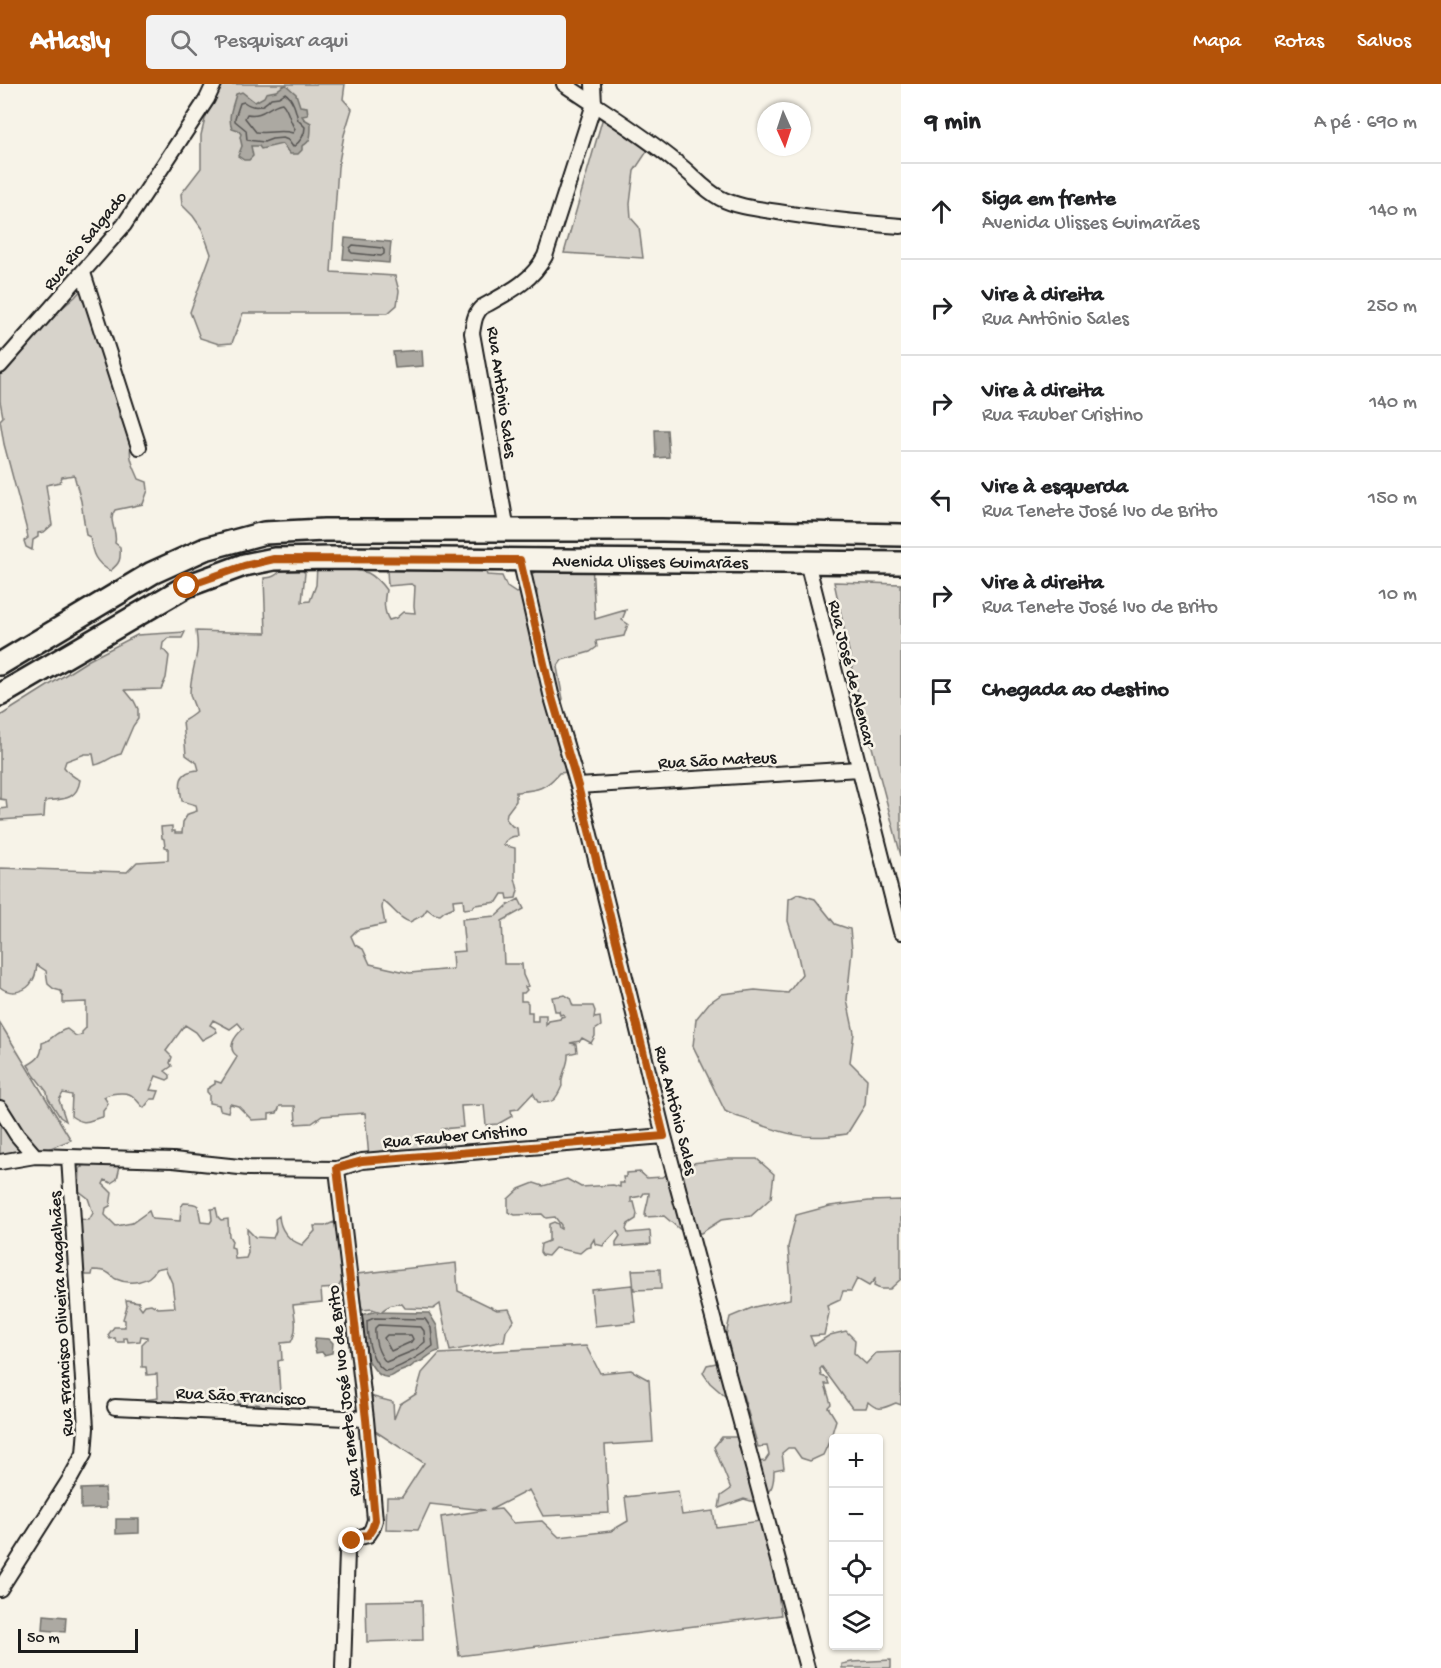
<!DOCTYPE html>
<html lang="pt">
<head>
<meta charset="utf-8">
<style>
	:root { --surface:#fff; --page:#f2f2f2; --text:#202124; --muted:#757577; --line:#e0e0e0; --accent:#b45309 }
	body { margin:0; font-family:"Gochi Hand",sans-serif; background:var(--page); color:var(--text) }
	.controls { position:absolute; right:18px; bottom:18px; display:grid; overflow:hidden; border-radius:6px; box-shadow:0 2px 4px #0004 }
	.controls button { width:54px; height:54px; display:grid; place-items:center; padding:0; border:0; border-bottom:2px solid var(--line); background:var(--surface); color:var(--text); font:30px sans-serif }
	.compass { position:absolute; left:757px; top:18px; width:54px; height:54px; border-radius:50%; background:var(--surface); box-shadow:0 2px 4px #0004; rotate:177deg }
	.scale { position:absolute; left:18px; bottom:15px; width:120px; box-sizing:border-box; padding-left:6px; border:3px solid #1c1c1c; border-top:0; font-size:16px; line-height:21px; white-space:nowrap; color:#1c1c1c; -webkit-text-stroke:4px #f7f3e8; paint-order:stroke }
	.stop { position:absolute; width:18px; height:18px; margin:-14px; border:4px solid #b45309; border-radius:50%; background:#fff }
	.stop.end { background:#b45309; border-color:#fff; box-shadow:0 2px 6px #0008 }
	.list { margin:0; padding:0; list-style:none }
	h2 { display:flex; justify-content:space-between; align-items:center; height:78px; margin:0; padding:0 24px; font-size:26px }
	h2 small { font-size:20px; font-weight:400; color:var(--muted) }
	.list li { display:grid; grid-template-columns:39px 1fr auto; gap:18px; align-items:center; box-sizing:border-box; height:96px; padding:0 24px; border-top:2px solid var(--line) }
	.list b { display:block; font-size:22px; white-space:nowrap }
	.list p { margin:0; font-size:20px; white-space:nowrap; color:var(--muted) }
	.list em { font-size:20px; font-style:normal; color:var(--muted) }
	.icon { flex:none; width:33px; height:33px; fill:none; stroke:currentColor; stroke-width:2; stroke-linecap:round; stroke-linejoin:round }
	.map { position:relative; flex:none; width:901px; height:1584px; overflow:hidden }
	header { display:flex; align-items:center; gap:36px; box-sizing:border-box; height:84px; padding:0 30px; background:var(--accent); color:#fff }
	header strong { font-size:28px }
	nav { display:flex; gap:33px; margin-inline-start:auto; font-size:21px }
	.search { width:420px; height:54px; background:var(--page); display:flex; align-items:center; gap:15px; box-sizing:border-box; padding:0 21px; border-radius:6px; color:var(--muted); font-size:22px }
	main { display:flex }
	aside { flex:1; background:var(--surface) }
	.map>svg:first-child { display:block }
	.green { fill:#d7d3cb; stroke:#7a7874; stroke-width:1.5 }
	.water { fill:#aca9a2; stroke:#72716c; stroke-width:1.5 }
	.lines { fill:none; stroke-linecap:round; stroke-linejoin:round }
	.shore { stroke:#565452; stroke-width:1.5 }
	.street-casing { stroke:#1c1c1c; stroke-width:18 }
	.primary-casing { stroke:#1c1c1c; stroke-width:26 }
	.street { stroke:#f7f3e8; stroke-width:14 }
	.primary { stroke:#f7f3e8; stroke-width:21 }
	.route { stroke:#b45309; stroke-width:8 }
	.labels { text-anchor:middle; stroke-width:5; stroke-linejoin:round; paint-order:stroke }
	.street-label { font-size:18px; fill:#1c1c1c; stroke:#f7f3e8 }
</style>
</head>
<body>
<header>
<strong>Atlasly</strong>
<div class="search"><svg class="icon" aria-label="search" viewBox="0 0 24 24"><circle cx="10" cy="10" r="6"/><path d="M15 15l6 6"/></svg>Pesquisar aqui</div>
<nav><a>Mapa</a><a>Rotas</a><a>Salvos</a></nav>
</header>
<main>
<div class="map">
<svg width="901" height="1584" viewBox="0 0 901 1584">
	<rect width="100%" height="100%" fill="#f7f3e8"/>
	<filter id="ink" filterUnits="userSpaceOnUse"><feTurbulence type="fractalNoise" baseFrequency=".0167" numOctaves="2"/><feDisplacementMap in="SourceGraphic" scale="12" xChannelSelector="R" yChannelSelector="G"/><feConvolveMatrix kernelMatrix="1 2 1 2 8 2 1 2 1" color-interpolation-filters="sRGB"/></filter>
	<g filter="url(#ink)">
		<path class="green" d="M218,0H345L343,15L352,25L344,51L338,83L331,188L395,192L399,207L397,221L388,229H243L232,259L219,260L200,254L190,228L211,170L202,145L193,132L182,121L181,110L201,84V51L207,27Z
			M603,33L650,63L634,87L630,120L631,134L639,143L643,174L564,169Z
			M83,204L118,309L119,334L125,337L127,352L132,358C127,371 134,383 139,395L147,398L148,406L143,420L115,426C107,436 118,447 115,459L120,463C121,476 120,479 110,487C95,478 92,470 90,453L86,451L81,417L74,391L62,393L60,398L46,401L52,441L44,448L38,449V453L33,456L32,466L26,463L24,457L28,454L26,443L4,360L0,336L3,333L0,317V291L49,235L75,213Z
			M592,478L595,535L626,526L622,536L628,540L624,552L596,557L597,563L590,568L562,576L557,583L563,615L558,623L564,640L573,655L575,672L580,682L568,688L559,689C545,706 536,706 516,708V717L507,729L506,735L512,742L517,744L518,752C511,752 506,755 503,761L515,764V794L518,806L516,814L508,815L507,810H502L497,818L475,821L472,824L464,825L463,815L453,816L454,823L445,827L440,831L434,830L427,825L423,831L410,838C398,835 393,823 383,817L382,824L385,840L357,846L351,852L355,861L363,865L370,880L410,889L453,885L452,868L465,867L462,835L496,832L508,821L519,815L524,825L502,837L504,880H522L523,891L528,902L525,903L527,906L524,909H521V917H526L528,919V928H532V937H538V931H546V941L549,937L560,935L561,933L565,932L563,930L560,931L559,927H555L552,913L565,911L570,914L573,922H593L595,927L594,934L600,933L601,942L595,946V952L591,959L582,954L580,957L570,959L576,960L577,968L568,970C569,983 560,990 562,1002C556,1016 553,1020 538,1018L533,1009L518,1025L511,1026L512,1032L498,1040L486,1041L484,1021L461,1022L463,1043L442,1045L444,1067L369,1074L365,1029L322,1032L312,1039L296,1040L295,1022H280L277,1029L269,1030V1035L252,1036L238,1022L230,1020L228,1028L220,1026L219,1021L209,1019V1010L207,1008V1005L215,1000V997L221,999L236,975L237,972C226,964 235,952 243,945L238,939L230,945L213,936L210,941L215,944L217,948L202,956L196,948L185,941L166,967L172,973L170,979L172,982L165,987L170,991V994L167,996L156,992L150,1006L159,1007L156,1015H151L144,1024C139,1020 135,1012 129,1010C123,1008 110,1009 104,1013L108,1019L107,1022L103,1027V1033C89,1035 87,1043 71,1032L72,1011L63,1009L59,1016L66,1037L60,1033L48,1014L47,1008L34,991L28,981C39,975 42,971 42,959C52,956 55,948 67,945L76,952L82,951V948L86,944V918L63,919V913L61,907L54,905L48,900L46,887L37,881C36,886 36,892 33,896C27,908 11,912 0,903V784L127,788L137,778L168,776V764L165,763L164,755L162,754L161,743L172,742V747H175V749H182L183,738L188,730L197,727L196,721L182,717C179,700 177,687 199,686L197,679L186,671L183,637C188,634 192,632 196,628C195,621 191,616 190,610C190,594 195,582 197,567C198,560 197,554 196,547L266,549L264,494C274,494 279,490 284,481H298L305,489L302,518L310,517L316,501L317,482L345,481C352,488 359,486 368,489C376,493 381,499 386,506C384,517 383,526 389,536L396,534L403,528L415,529L414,522L415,502L411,500L388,502L387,486L471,480L484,483L487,491L502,492L507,503L516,509L521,508L533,515L536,516L537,506L532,501V490L541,484Z
			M834,498L901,500V772L859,614Z
			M185,548L182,554H168L163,559L162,566L165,567L169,572L166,594L161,605L125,606L134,617L138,625V635L133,642L121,670C110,672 105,680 95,681L93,670H85L66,677L64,683C69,690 73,693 80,696C77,717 62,715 45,717L44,733L0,736V725L7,724L6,716L0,715V632L89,576L137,551Z
			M798,810L815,815L835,840L850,845L852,866L847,916L854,949L850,978L867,995L865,1021L847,1050C807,1056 789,1052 751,1037C743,1034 733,1032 725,1027L693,962L696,935L709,919L722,910L755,906L788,909L802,890L796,863L788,837L789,815Z
			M0,939L71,1056L0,1084Z
			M728,1075H757L774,1090L771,1114L751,1132L721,1136L701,1149L683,1148L664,1132L645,1133C645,1124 649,1117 649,1109H644L642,1112L631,1114V1118H634L637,1130L636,1135L628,1140L626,1145L628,1149L650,1147L651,1160L616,1163V1158L620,1152L617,1147L603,1162L595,1160L594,1155L591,1160V1163L586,1164L580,1169L555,1164L548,1172L542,1171L540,1168L541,1160L549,1157V1140L554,1138L558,1140L559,1144L561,1145V1141L555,1133L546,1134L542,1130L515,1131L508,1128V1115L519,1105L534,1099L543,1102L567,1095L581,1103L613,1101L620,1103V1099H624L623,1093H626V1089L640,1088L647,1094L662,1093L692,1079Z
			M80,1078H121L117,1095L111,1099L105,1096L103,1100L112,1109L110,1122L106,1124L105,1131L116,1142L132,1139L149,1127L152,1135L180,1137L181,1122L184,1119C188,1119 195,1119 198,1122L201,1138L210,1139L212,1136L211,1125L216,1124L218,1133L221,1136L228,1135L229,1152L232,1157L231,1163L234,1164L235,1175L246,1174L248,1169L247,1145L255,1153L273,1154L276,1147L275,1135L279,1132C280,1147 289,1156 302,1161L315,1147L314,1142H325L334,1138L337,1143L338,1158L342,1161L346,1195L341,1198L338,1204L321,1205L322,1218L293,1221C295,1234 298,1246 291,1258L281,1259L282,1276L278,1277L281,1325H263L261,1321L256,1320L254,1326H242L238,1317C224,1312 219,1312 212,1325H196L194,1320L190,1319L187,1324L141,1319L144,1316L158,1314L157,1290L147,1291L146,1283H142V1260L147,1255V1253L141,1252L140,1257L128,1258L127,1254H124V1258H116L115,1254L110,1255L108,1251L114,1243H125V1236L123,1235L127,1222L126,1216L139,1218V1221L142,1225L145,1221L151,1220L158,1224L175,1223L172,1199L165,1183L156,1185C149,1199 129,1201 116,1195C113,1194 111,1190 108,1189C105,1186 98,1186 93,1186L92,1191H86L82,1184L80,1169L83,1166L80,1159L79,1135L89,1136L93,1129L88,1114L79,1107L80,1084L83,1083Z
			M901,1116V1195L890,1205H880L874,1202L875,1195L869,1202L857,1195L851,1207H843L840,1216L827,1222L829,1229L824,1251L810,1252L814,1261L830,1251L846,1247L855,1256L854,1269L866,1280L876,1269L901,1268V1321L896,1319C883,1324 879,1328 868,1318L866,1324H852L822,1283L820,1285L821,1292L827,1294L829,1300H825L831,1320L828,1323L836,1336L830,1356L823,1371L810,1377L801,1374L794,1364H788L782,1369L784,1384L774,1386C774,1407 770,1407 754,1418L744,1415L719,1424L721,1412L731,1405L714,1363L722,1353H741L756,1367L758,1378L765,1377L769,1371L767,1362L758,1363L743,1311L726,1313L710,1299L703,1289L707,1281L731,1276L726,1251L730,1233L754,1223L790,1215L791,1199L788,1163L796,1131L830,1122L869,1117Z
			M456,1179L458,1207L497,1226L509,1225L514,1236L506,1247L504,1258H500L450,1267L440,1220L433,1225L405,1224L402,1220C394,1220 387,1221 381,1228L372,1225L362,1226L357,1190Z
			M660,1185L661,1205L634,1206L632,1186Z
			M632,1201L636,1238L595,1242L591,1205Z
			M586,1262L600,1289L631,1286L649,1296L653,1358L605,1361L609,1429L543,1432L529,1406L490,1426L501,1425L513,1439L542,1437L559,1453L611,1447L628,1437L625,1413L678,1407L682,1431L713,1427L716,1443L768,1436L781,1531L459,1572L441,1433L485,1426L430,1420L418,1446L386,1445L387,1413H402L424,1379L375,1347L370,1312L393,1318L394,1335L400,1320L416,1310L422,1289L439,1270Z
			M422,1516L423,1556L367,1558L366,1517Z
			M891,1576V1584H842V1580L852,1578Z"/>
		<path class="water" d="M286,1L296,10L300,22L307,23L308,31L302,32L304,35L311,39C311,49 312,58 302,62V66L298,70H290L282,60L261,65L259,62H251L253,72L249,76H244L238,72L242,62L240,53L241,50L238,46L232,44C227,33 233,22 236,10L242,8L255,18L264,13L266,9L276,7L283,2Z
			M345,154L391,158L389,179L343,175Z
			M422,266L423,282L395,284L393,268Z
			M655,346H667L669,373L656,374Z
			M373,1228L429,1229L437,1242L440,1267C428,1268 426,1278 414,1280C409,1286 404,1285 397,1289C393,1291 394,1292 389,1293C375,1296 362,1266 361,1255C360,1247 361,1239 361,1231Z
			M315,1254L329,1255L333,1259L332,1269L324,1271L322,1268L316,1269L314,1263Z
			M105,1404L106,1424L81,1425V1405Z
			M116,1435H139V1449L116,1450Z
			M44,1531L66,1533L65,1548L43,1546Z"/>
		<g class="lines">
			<path class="shore" d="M285,9C293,14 296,27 298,36L305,43C305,52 300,58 293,63L288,56L283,54L272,55L264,58L247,56L246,46L235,37V34L240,19L244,18C254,25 263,24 271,14L279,13Z
				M282,19C289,26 289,37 295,45L293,49C279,45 270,50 256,48L245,34L247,30C264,33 267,22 282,19Z
				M353,161L382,164L384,166V170L381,172L352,169L350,167V164Z
				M374,1234L425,1235L431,1244L433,1262C423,1270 397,1286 385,1287C369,1276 367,1254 367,1237Z
				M378,1241L421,1243L424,1247L425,1258L415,1266L386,1278C378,1269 374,1256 375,1244Z
				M387,1251H411L413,1255L411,1258L391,1267L384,1254Z"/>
			<g class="street-casing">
				<path id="street" d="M564,0C602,26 642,50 677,79C692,90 703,105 720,114C737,123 759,125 778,128C819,135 860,139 901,142
					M83,189L139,363
					M0,282L124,141L207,15L214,0
					M507,446L472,249C474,239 474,230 482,223C507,209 531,199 545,172L594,20L593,0
					M520,475L551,610L578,702L664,1052L807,1584
					M807,478L901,848
					M578,702L859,685
					M0,1024L17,1051L35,1072
					M0,1078L35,1072L173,1076L249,1084L337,1085L362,1077L664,1052
					M337,1085L366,1335L375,1436L372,1445L368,1451C356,1453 352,1457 347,1468L343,1584
					M115,1323L366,1335
					M0,1505L70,1395L84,1370L86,1344L69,1073"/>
			</g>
			<g class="primary-casing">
				<g id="primary">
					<path d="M0,580L152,489L205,465L264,449L324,446H662L901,451"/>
					<path id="s1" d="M0,611L187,502L244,481L274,475L331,474L901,479"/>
				</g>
			</g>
			<use href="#street" class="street"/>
			<use href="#primary" class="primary"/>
		</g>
	</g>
	<g class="lines" filter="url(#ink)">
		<path class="route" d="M187,502L244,482L274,475L520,476L551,610L578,702L664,1052L362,1077L337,1084L366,1335L375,1436L372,1445L368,1451L361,1452L352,1457"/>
	</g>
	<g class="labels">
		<g class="street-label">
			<text transform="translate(84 156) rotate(-51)" y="6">Rua Rio Salgado</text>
			<text transform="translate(503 308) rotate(82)" y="6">Rua Antônio Sales</text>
			<text dy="6" stroke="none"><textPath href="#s1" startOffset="684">Avenida Ulisses Guimarães</textPath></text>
			<text transform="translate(853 589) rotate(76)" y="6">Rua José de Alencar</text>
			<text transform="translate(717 675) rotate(-3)" y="6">Rua São Mateus</text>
			<text transform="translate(677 1026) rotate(76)" y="6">Rua Antônio Sales</text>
			<text transform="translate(455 1051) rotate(-5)" y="6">Rua Fauber Cristino</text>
			<text transform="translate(60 1230) rotate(-93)" y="6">Rua Francisco Oliveira Magalhães</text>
			<text transform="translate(343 1307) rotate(-96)" y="6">Rua Tenete José Ivo de Brito</text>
			<text transform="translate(241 1311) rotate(3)" y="6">Rua São Francisco</text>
		</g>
	</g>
</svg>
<div class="controls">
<button>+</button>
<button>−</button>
<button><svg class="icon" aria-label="locate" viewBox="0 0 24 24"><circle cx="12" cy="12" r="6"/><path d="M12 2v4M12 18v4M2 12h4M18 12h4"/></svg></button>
<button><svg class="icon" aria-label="layers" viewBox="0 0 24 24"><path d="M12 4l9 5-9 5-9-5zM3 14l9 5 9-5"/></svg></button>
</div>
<svg class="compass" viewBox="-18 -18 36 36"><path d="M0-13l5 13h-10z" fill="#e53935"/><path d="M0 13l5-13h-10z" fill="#757577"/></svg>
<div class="scale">50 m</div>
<div class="stop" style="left:187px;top:502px"></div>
<div class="stop end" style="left:352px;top:1457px"></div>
</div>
<aside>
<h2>9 min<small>A pé · 690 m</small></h2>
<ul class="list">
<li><svg class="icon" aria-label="ahead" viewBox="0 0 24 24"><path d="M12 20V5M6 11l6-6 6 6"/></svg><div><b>Siga em frente</b><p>Avenida Ulisses Guimarães</p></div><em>140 m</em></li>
<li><svg class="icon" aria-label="right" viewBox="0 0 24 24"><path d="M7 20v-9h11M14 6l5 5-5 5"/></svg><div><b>Vire à direita</b><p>Rua Antônio Sales</p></div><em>250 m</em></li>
<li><svg class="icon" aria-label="right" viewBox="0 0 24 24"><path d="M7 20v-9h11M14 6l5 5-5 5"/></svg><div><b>Vire à direita</b><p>Rua Fauber Cristino</p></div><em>140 m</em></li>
<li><svg class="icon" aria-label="left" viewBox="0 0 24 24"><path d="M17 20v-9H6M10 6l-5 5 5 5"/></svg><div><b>Vire à esquerda</b><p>Rua Tenete José Ivo de Brito</p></div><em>150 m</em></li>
<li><svg class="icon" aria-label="right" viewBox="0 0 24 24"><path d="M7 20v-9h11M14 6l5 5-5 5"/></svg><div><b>Vire à direita</b><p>Rua Tenete José Ivo de Brito</p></div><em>10 m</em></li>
<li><svg class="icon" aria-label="arrive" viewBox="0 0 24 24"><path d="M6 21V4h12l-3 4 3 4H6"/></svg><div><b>Chegada ao destino</b></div></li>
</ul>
</aside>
</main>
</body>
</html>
